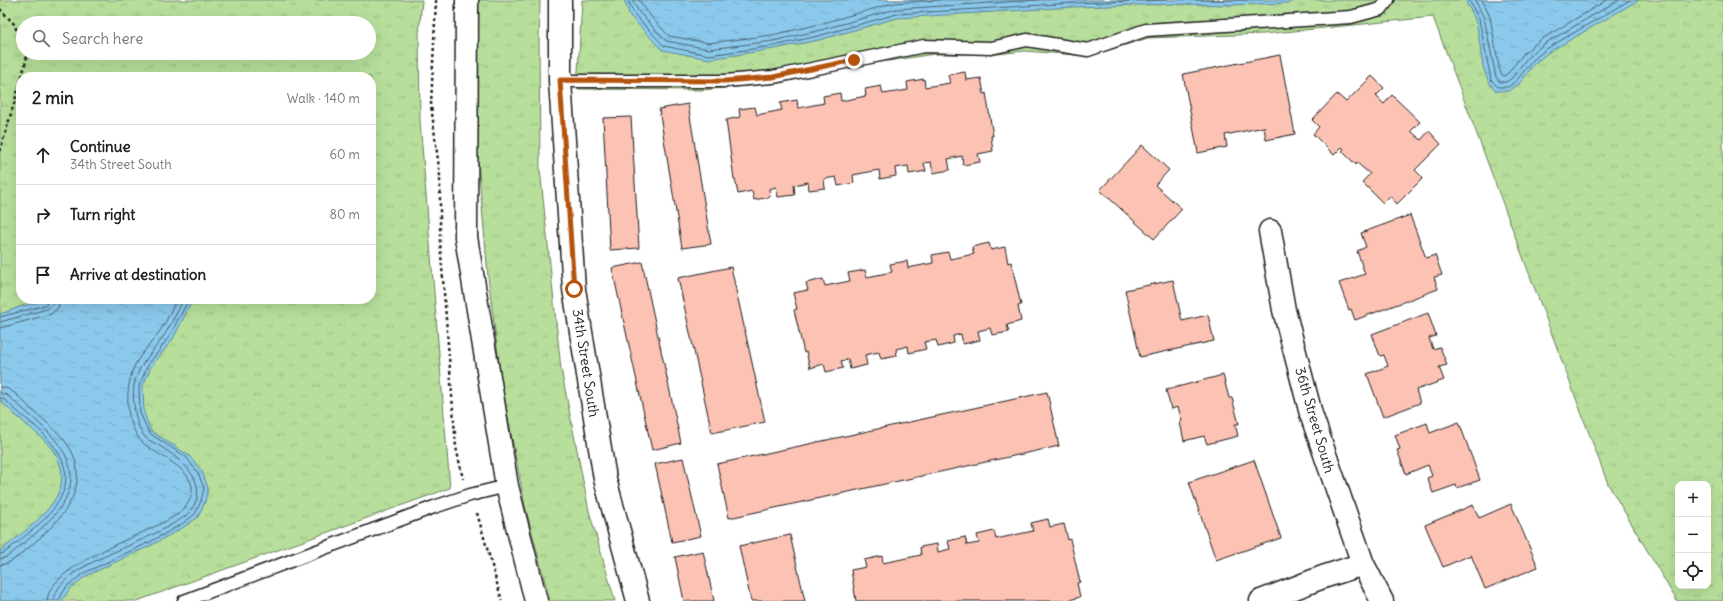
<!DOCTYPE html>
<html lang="en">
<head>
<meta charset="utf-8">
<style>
	:root { --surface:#fff; --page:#f2f2f2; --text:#202124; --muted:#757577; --line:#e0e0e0 }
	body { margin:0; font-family:Delius,sans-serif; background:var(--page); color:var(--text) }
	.controls { position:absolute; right:12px; bottom:12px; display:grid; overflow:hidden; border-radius:8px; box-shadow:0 4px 16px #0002 }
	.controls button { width:36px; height:36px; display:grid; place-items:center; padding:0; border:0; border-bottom:1px solid var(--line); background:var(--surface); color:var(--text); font:20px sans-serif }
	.stop { position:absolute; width:12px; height:12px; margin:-9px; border:3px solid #b45309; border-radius:50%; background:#fff }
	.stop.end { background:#b45309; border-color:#fff; box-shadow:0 1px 4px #0008 }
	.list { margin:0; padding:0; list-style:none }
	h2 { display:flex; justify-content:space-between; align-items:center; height:52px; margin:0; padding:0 16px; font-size:17px }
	h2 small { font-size:13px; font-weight:400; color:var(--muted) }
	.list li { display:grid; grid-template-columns:26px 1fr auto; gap:12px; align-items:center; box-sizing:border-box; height:60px; padding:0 16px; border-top:1px solid var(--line) }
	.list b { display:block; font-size:15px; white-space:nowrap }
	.list p { margin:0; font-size:13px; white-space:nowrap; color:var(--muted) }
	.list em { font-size:13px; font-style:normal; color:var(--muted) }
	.icon { flex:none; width:22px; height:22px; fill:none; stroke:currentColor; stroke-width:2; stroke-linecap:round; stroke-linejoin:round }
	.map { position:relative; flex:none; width:1723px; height:601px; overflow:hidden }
	.search { position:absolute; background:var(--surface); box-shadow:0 4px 16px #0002; left:16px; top:16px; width:360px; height:44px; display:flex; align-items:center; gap:10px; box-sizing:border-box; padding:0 14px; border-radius:22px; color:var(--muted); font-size:15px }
	.panel { position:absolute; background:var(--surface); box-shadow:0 4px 16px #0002; left:16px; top:72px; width:360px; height:232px; border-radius:16px }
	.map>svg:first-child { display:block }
	.grass { fill:url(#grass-tufts); stroke:#6a7e5c; fill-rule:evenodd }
	.water { fill:url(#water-ripples); stroke:#5f8499 }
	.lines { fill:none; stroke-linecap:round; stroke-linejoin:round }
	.shore { stroke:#48616f; stroke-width:1 }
	.building { fill:#fcc2b4; stroke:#1c1c1c }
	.lane-casing { stroke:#1c1c1c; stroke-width:15 }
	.street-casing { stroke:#1c1c1c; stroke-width:25 }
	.secondary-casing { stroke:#1c1c1c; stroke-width:25 }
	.path { stroke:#1c1c1c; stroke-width:2.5; stroke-dasharray:3 3; stroke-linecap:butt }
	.lane { stroke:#fff; stroke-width:12 }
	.street { stroke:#fff; stroke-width:22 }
	.secondary { stroke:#fff; stroke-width:22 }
	.route { stroke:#b45309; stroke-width:5 }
	.labels { text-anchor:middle; stroke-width:4; stroke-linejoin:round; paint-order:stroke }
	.street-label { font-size:14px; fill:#1c1c1c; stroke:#fff }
</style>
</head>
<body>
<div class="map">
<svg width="1723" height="601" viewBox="0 0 1723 601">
	<defs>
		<pattern id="grass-tufts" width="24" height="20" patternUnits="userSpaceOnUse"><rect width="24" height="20" fill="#b7df9b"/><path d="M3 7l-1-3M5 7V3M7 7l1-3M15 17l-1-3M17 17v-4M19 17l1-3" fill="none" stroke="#9dbf85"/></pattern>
		<pattern id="water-ripples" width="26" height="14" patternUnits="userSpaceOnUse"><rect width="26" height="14" fill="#8bc9ec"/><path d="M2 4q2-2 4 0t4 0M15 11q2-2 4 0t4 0" fill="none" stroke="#77acca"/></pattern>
	</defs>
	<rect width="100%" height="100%" fill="#fff"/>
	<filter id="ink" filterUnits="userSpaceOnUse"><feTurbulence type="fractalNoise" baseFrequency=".025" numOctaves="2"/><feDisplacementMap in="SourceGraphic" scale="8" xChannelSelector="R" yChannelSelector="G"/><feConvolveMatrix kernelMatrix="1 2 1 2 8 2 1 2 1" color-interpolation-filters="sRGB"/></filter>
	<g filter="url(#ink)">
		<path class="grass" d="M0,0H422L419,34L420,121L450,488L137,601H0ZM23,23H369V53H23ZM21,77H371V299H21Z
			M478,0H540L539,41L540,169L561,369L589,511L615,601H550L525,506L502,386L488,276L477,150Z
			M582,0H1723V601H1677L1608,484L1433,17L1264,34L1148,38L1090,56L1024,51L998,54H934L862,65L781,83L701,90L577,89ZM1678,484H1708V586H1678Z"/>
		<path class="water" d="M624,0H1298L1289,3L1231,5L1174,4L1074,7L897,18L819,40L774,49L709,59L662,50L630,16Z
			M1465,0H1639L1549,52L1534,64L1519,84L1509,91H1496C1477,71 1483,44 1475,20C1473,13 1468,6 1465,0Z
			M52,299H193L173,339L151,367L143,386L144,413L151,431L188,455L202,471L208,488L205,502L198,517L184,527L152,545L86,576L70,589L61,601H0V551C36,522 91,487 43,439C29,426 13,414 0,400V314L22,306Z"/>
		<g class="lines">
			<path class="shore" d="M628,0L634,14L664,46L709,55L774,46L818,36L897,14L1074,3L1168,0
				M633,0L638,11L666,41L709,49L773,41L817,31L896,9L1038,0
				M639,0L652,18L669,36L709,43L772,35L816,25L894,3L939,0
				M1190,0H1247
				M1469,0L1479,19L1491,80L1498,87H1508L1516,81L1532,61L1546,49L1630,0
				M1475,0L1484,18L1496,77L1500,82H1506L1512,78L1527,58L1544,44L1619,0
				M1482,0L1490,17L1499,67L1501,74L1504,76L1508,73L1524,53L1540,40L1607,0
				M0,317L46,305L49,299
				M0,322L47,309L52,305L54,299
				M0,328L51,314L58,308L60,299
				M0,387C12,387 23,401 31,409C46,422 65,436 73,454C88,491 61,520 35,542C25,550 13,564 0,565
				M0,393L7,395C21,408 37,420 50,434C101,488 48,523 7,557L0,559
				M0,398L4,399C17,413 34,423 47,438C94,489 43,521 4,553L0,554
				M47,601C48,567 137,537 164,522C171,518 182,513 186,506C210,472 157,458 141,441C136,436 131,423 129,416C126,397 128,374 139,358C146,348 154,340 160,331C167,321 171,310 177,299
				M53,601C54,588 71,574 82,568C110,552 141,542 169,526C176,522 186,517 191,510C210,484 184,462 163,448C158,444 150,442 145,437C135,427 132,398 134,385C138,364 155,350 165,334C172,323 178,310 184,299
				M58,601L67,586L84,573L150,542L182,524L195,514L201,501L204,488L198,473L186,457L149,433L140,413L139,386L148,365L169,337L189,299"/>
		</g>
		<path class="building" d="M1280,55L1295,134L1266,140L1264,127L1225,135L1227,147L1198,153L1183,74Z
			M965,72L966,80L981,78L984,94L986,93L993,136H991L993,151L978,154L980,162L963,165L962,156L948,159L950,170L933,173L931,162L924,163L926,171L909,174L908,166L895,168L896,176L880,179L879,170L853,175L854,183L838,186L836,177L824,179L825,188L809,190L808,182L794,185L795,195L778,197L776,187L769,189L770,197L754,200L752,191L738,194L735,179H734L726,120L740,117L739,109L755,107L757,115L782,110L780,103L797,100L798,108L824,103L823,96L840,93L841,101L866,96L865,89L881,86L883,94L908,90L907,82L924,79L925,87L950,83L948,75Z
			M1372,76L1384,88L1376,96L1384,104L1392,95L1420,122L1411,131L1421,140L1429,131L1441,144L1415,170L1423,178L1397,204L1390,196L1383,203L1362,182L1370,174L1357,163L1356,165L1342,151L1344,149L1342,147L1334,155L1313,134L1319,127L1312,120L1337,94L1346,102Z
			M688,104L711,244L682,248L659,109Z
			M631,117L639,248L610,250L603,118Z
			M1142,145L1169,170L1155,185L1182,209L1154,239L1100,190Z
			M1410,215L1426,258L1435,255L1442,275L1434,277L1438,289L1355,320L1351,309L1349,310L1339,283L1365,274L1357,251L1366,247L1361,233Z
			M989,243L991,250L1005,247L1008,263L1011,262L1021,305L1018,306L1021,321L1007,325L1009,332L992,335L990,328L978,331L980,340L963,344L961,334L953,336L954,343L938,347L936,340L924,342L926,349L909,353L908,346L896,349L897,356L881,359L879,352L865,355L867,365L850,369L848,359L841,361L843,368L826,372L824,364L810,368L806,352L804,353L794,310L797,309L793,293L808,290L806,283L823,279L825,286L850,281L848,273L865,270L867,277L892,272L890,264L907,261L908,268L933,263L932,255L948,252L950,259L974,254L972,247Z
			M642,262L681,443L652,450L612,268Z
			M731,267L765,422L712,433L678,278Z
			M1173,280L1182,321L1208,315L1214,341L1140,357L1125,290Z
			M1428,313L1436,336L1429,338L1433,349L1440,347L1447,365L1439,367L1444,380L1416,390L1420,403L1383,417L1367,374L1388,366L1384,355L1380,356L1372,334Z
			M1223,375L1229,398H1232L1239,424H1235L1238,436L1207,444L1204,436L1184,441L1180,422L1182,421L1178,407L1171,409L1166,390Z
			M1047,392L1059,446L729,518L717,464Z
			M1459,422L1480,480L1457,488L1456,485L1433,493L1427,478L1432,476L1428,465L1406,474L1397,450L1400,449L1395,435L1427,423L1430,433Z
			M683,458L701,536L672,542L655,464Z
			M1254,460L1281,538L1216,560L1189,482Z
			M1511,504L1538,567L1485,589L1471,555L1443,567L1425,525L1473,505L1479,518Z
			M1048,519L1050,527L1064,524L1068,540L1070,539L1080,582L1077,583L1080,597L1066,601H856L851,570L866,567L864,560L882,556L883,563L921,555L920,547L937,544L938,552L950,549L948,541L965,537L967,545L979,543L977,535L994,531L996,539L1033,531L1031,523Z
			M790,535L805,601H751L739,546Z
			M703,551L714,601H684L675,557Z"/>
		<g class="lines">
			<g class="lane-casing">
				<path id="lane" d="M560,81H725L773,77L924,46L991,48L1027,40L1088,50L1146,30L1351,17L1381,9L1388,0
					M184,601L434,507L470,495L507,486"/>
			</g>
			<g class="street-casing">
				<path id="street" d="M1270,231L1284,310L1311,414L1363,564L1382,601
					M1261,601L1323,577L1363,564"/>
			</g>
			<g class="secondary-casing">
				<path id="secondary" d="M467,0L466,237L507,486L536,601
					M560,0V81L574,289L605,479L638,601"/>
			</g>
			<path class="path" d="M436,0L431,105L440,176V241L456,447L463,479
				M0,9L14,24L23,46
				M22,77L27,56L26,53
				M0,151L21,80
				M477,513L502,601"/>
			<use href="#lane" class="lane"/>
			<use href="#street" class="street"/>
			<use href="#secondary" class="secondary"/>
		</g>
	</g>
	<g class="lines" filter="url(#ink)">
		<path class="route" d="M574,289L560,80L725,81L773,77L854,60"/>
	</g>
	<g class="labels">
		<g class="street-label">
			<text transform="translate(586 363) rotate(81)" y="5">34th Street South</text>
			<text transform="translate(1315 420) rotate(74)" y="5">36th Street South</text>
		</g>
	</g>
</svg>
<div class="controls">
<button>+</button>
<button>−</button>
<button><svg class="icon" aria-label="locate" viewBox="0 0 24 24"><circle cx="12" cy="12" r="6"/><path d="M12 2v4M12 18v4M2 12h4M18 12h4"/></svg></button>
</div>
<div class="stop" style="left:574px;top:289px"></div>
<div class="stop end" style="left:854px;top:60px"></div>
<div class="search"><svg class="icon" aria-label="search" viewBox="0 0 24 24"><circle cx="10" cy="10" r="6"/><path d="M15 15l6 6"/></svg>Search here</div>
<section class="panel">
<h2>2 min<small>Walk · 140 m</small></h2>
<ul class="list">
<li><svg class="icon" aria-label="ahead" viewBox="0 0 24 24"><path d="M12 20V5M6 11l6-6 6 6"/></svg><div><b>Continue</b><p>34th Street South</p></div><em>60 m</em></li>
<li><svg class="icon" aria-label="right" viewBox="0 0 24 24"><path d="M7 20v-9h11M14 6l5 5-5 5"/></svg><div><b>Turn right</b></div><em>80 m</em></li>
<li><svg class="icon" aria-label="arrive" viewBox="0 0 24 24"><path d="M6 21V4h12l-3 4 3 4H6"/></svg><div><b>Arrive at destination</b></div></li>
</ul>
</section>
</div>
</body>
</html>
